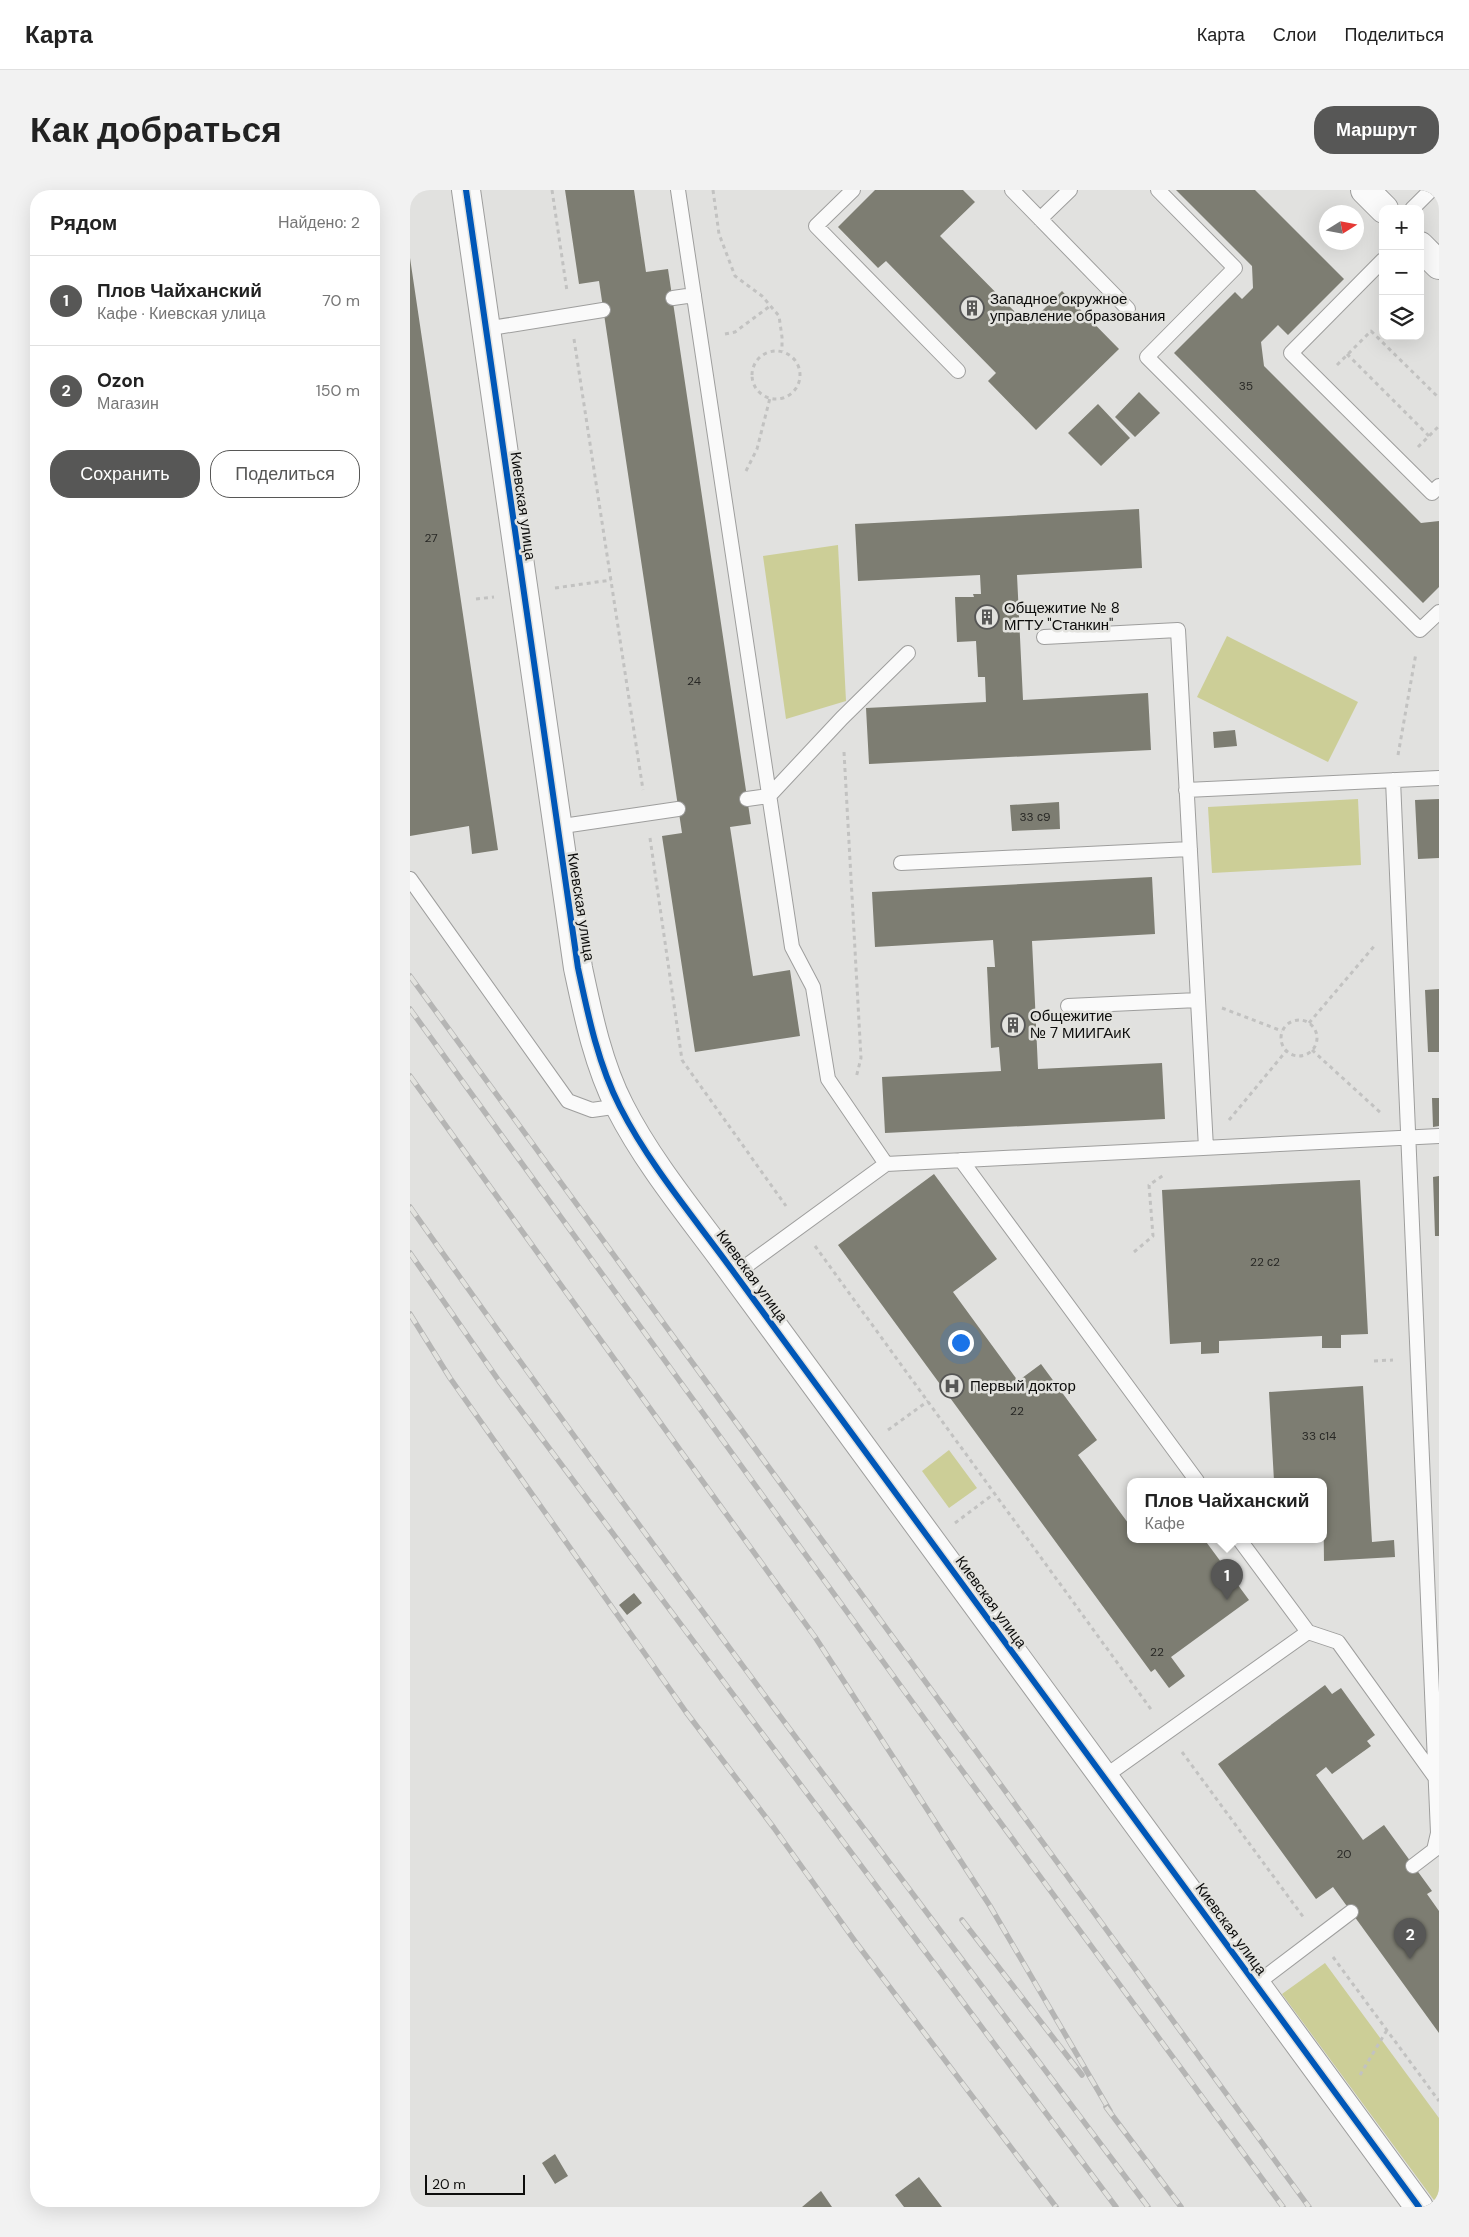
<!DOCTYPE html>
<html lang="ru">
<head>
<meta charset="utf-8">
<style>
	:root { --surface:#fff; --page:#f2f2f2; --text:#222; --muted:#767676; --line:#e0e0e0; --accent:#575756 }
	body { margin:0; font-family:"DM Sans",sans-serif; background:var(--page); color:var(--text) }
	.controls { position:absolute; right:15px; top:15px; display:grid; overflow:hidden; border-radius:10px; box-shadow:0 5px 20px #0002 }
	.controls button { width:45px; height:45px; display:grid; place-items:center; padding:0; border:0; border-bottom:1px solid var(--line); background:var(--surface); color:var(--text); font:25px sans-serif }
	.compass { position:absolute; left:909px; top:15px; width:45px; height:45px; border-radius:50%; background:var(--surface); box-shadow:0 5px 20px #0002; rotate:79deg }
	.scale { position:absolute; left:15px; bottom:12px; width:100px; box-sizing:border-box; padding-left:5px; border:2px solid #0d0d0c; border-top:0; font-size:14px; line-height:18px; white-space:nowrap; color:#0d0d0c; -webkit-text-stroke:4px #e2e2de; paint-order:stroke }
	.you { position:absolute; left:550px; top:1152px; width:18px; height:18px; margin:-12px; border:4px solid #fff; border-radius:50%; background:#1a73e8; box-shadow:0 0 0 8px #1a73e833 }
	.badge { display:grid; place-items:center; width:32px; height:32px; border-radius:50%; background:var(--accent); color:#fff; font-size:16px; font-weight:700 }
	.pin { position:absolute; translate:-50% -41px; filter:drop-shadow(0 1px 2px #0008) }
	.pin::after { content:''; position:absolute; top:26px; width:18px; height:15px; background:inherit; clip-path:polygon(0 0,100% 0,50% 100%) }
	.popup { position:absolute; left:717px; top:1288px; width:200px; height:65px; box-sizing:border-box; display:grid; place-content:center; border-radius:10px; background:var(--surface); filter:drop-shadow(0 1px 4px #0005); font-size:16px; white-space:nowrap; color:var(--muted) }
	.popup b { font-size:19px; color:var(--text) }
	.popup::after { content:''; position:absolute; left:50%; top:100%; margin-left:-10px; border:10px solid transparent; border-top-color:var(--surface) }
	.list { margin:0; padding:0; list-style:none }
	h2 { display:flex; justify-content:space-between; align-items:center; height:65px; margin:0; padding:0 20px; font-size:21px }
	h2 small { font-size:16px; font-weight:400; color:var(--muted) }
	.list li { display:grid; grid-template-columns:32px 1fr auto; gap:15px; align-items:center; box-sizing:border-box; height:90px; padding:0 20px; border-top:1px solid var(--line) }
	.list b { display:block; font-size:19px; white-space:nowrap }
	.list p { margin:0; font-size:16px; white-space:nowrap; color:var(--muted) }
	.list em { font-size:16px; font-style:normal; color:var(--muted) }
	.actions { display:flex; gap:10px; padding:15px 20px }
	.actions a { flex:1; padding:11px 0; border:1px solid var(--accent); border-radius:20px; text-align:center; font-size:18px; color:var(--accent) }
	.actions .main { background:var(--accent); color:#fff }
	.icon { flex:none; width:28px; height:28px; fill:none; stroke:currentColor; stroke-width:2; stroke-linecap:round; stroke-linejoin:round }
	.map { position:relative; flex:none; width:1029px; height:2017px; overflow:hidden; border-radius:20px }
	header { display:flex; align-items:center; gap:30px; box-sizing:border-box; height:70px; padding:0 25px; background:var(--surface); border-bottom:1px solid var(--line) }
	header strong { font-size:24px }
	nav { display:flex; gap:28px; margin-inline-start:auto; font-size:18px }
	.intro { display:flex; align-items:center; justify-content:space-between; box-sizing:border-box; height:120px; padding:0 30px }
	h1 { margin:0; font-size:35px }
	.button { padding:12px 22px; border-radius:20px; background:var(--accent); color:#fff; font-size:18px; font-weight:700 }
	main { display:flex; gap:30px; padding:0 30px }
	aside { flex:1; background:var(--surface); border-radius:20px; box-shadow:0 5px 20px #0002 }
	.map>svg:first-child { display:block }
	.green { fill:#ccce97 }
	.building { fill:#7d7d72 }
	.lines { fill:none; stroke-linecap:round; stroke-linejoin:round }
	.service-casing { stroke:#9e9e9d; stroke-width:16 }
	.tertiary-casing { stroke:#9e9e9d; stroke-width:30 }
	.path { stroke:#c2c2c1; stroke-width:3; stroke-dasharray:4 4; stroke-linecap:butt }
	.service { stroke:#fafafa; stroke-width:14 }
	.tertiary { stroke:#fafafa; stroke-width:28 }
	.rail-casing { stroke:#b5b5b4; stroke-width:5.5 }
	.rail { stroke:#e2e2de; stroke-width:4; stroke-dasharray:11; stroke-linecap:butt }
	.cycleway-casing { stroke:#e2e2de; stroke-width:9 }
	.cycleway { stroke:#0057b8; stroke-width:6 }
	.labels { text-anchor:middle; stroke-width:5; stroke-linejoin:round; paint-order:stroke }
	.number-label { font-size:12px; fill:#292926 }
	.poi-label { font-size:15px; fill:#0d0d0c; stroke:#e2e2de; text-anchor:start }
	.street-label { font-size:15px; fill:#0d0d0c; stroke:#e2e2de }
</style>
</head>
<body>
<header>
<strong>Карта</strong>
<nav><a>Карта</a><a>Слои</a><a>Поделиться</a></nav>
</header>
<div class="intro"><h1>Как добраться</h1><a class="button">Маршрут</a></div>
<main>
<aside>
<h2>Рядом<small>Найдено: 2</small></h2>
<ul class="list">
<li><span class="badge">1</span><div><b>Плов Чайханский</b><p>Кафе · Киевская улица</p></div><em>70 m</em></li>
<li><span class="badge">2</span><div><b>Ozon</b><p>Магазин</p></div><em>150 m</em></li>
</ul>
<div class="actions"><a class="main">Сохранить</a><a>Поделиться</a></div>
</aside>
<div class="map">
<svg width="1029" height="2017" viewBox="0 0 1029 2017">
	<rect width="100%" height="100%" fill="#e1e1df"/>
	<path class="green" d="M428,355L436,511L376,529L353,366Z
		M817,446L948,512L918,572L787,507Z
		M948,609L951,675L802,683L798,617Z
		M539,1260L567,1298L539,1318L512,1281Z
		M915,1773L1029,1928V2017L872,1804Z"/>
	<path class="building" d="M155,0H224L236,82L258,79L341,634L320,637L343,786L380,780L390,846L285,862L252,646L272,643L189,91L169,94Z
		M465,0H553L565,12L530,46L618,135L652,101L709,159L626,240L578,191L586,183L476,71L468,78L428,37Z
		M766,0H845L934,89L878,145L868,135L851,152L854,176L1011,333L1029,331V397L1013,413L764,163L825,102L832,109L843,98L842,76Z
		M0,68L88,660L62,664L59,636L0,646Z
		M729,202L750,223L725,247L705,227Z
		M688,214L720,248L691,276L658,243Z
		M729,319L732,378L607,385L613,510L738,503L741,560L459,574L456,518L576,512L575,487H568L566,451L547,452L545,407H564L563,404H571L570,385L448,391L445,334Z
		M825,540L827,556L804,558L803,542Z
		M1029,609V668L1008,669L1005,610Z
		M649,612L650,639L602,641L600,615Z
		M742,687L745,744L622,751L625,813L628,879L752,873L755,929L475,943L472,887L591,881L589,857L581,858L577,777H585L583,750L465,757L462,702Z
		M1029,799V862H1018L1015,800Z
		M1022,908H1029V936L1023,937Z
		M524,984L587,1069L543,1102L608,1191L631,1174L687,1250L668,1265L721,1337V1349H729L732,1352L737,1349H794L839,1410L761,1467L775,1486L759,1498L745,1479L741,1482L428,1055Z
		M1029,986V1046H1025L1023,987Z
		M950,990L958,1144L931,1145V1158H912V1146L809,1151V1163L791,1164V1152L760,1154L752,1000Z
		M953,1196L962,1352L984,1350L985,1367L914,1371L913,1291H864L859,1202Z
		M224,1403L232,1413L217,1425L209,1415Z
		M915,1495L922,1504L931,1498L965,1545L957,1551L961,1556L922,1584L916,1577L906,1585L953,1650L974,1635L1022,1701L1017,1704L1029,1721V1843L923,1697L906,1709L808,1574Z
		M145,1964L158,1986L145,1994L132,1973Z
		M509,1987L532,2017H494L485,2005Z
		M411,2001L422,2017H392Z"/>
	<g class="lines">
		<g class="service-casing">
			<path id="service" d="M268,0L382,757L403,797L418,889L476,974
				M443,0L406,36L548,181
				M602,0L718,119
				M748,0L825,78L737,167L1010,440L1029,422
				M1002,19L1021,0
				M630,29L660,0
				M973,70L881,163L1022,303L1029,296
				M263,108L284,105
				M75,139L193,120
				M634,447L768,440L796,958
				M983,590L1028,1643L1024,1660L1003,1676
				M776,600L1029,588
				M337,609L359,606L432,528L498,463
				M146,637L268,619
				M491,673L780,659
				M0,689L158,911L182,920L210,916
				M658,816L788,810
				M551,970L787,1291
				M325,1084L476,974L1029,946
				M829,1349L898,1442L928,1452L1025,1587
				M694,1587L898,1442
				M846,1794L941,1722"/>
		</g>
		<g class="tertiary-casing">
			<path id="tertiary" d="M56,0L168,778C178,825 188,874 210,917C240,976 286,1030 325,1084L1009,2017
				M955,0L974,19
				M1010,56L1029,75"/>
		</g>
		<path class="path" d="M142,0L157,101
			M303,0L309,44L325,86L352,106L369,126L372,147V161
			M315,144L325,142L360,116
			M164,149L233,600
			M342 185a24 24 0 1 1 48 0a24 24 0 1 1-48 0Z
			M937,164L1019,246
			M927,175L961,141L1029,208
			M1008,257L1029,236
			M336,281L347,259L360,208
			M145,398L201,390
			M66,409L84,407
			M434,562L451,868L446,888
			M988,565L1006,463
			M240,648L272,870L376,1016
			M812,818L872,841
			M871 848a18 18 0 1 1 36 0a18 18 0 1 1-36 0Z
			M899,833L966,754
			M902,860L972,924
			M819,930L877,860
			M405,1056L743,1522
			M724,1062L743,1046L739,995L754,985
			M964,1171L983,1170
			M478,1240L518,1211
			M545,1333L585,1303
			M772,1562L894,1728
			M923,1767L1029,1911
			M950,1885L977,1840"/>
		<use href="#service" class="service"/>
		<use href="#tertiary" class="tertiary"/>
		<g class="rail-casing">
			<path id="rail" d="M0,786L899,2017
				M0,819L540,1564L873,2017
				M0,886L405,1447L580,1716L700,1921
				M0,1017C239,1355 489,1686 738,2017
				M0,1063L89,1191L706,2017
				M0,1124L40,1188L276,1522L364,1638L447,1754L646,2017
				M552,1730L672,1885
				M696,1917L771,2017"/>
		</g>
		<use href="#rail" class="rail"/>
		<g class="cycleway-casing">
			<path id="cycleway" d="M56,0L168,778C178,825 188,874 210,917C240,976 286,1030 325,1084L1009,2017"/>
		</g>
		<use href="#cycleway" class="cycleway"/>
	</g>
	<defs>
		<g id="building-ring" transform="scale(1.25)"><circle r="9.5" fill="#e2e2de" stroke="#575756" stroke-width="1.5"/><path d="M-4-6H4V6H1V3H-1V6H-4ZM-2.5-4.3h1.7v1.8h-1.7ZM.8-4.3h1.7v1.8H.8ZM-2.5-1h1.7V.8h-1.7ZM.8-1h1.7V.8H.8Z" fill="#575756"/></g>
		<g id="hospital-ring" transform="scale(1.25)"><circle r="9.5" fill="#e2e2de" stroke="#575756" stroke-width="1.5"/><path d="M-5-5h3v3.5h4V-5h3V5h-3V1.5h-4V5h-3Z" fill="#575756"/></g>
	</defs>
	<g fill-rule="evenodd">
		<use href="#building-ring" x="562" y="118"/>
		<use href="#building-ring" x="577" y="427"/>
		<use href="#building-ring" x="603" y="835"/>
		<use href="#hospital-ring" x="542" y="1196"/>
	</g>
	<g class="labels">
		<g class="number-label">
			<text x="836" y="200">35</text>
			<text x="21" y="352">27</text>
			<text x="284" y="495">24</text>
			<text x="625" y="631">33 с9</text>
			<text x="855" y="1076">22 с2</text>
			<text x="607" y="1225">22</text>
			<text x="909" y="1250">33 с14</text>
			<text x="747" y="1466">22</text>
			<text x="934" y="1668">20</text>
		</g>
		<g class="poi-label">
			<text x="580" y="114">Западное окружное<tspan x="580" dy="17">управление образования</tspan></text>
			<text x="594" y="423">Общежитие № 8<tspan x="594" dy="17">МГТУ "Станкин"</tspan></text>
			<text x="620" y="831">Общежитие<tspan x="620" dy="17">№ 7 МИИГАиК</tspan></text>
			<text x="560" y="1201">Первый доктор</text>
		</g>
		<g class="street-label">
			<text transform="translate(113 316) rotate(82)" y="5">Киевская улица</text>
			<text transform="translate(171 717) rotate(81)" y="5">Киевская улица</text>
			<text transform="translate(342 1086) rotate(54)" y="5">Киевская улица</text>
			<text transform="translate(581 1412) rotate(54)" y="5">Киевская улица</text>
			<text transform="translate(821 1739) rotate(54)" y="5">Киевская улица</text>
		</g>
	</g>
</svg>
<div class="controls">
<button>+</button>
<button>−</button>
<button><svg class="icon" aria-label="layers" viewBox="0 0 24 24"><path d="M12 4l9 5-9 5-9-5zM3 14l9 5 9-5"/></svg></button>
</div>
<svg class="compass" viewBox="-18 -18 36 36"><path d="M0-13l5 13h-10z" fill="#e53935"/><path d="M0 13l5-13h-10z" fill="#767676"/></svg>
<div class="scale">20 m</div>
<div class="you"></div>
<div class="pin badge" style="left:817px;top:1410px">1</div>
<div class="popup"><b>Плов Чайханский</b>Кафе</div>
<div class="pin badge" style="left:1000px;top:1769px">2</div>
</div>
</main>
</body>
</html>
